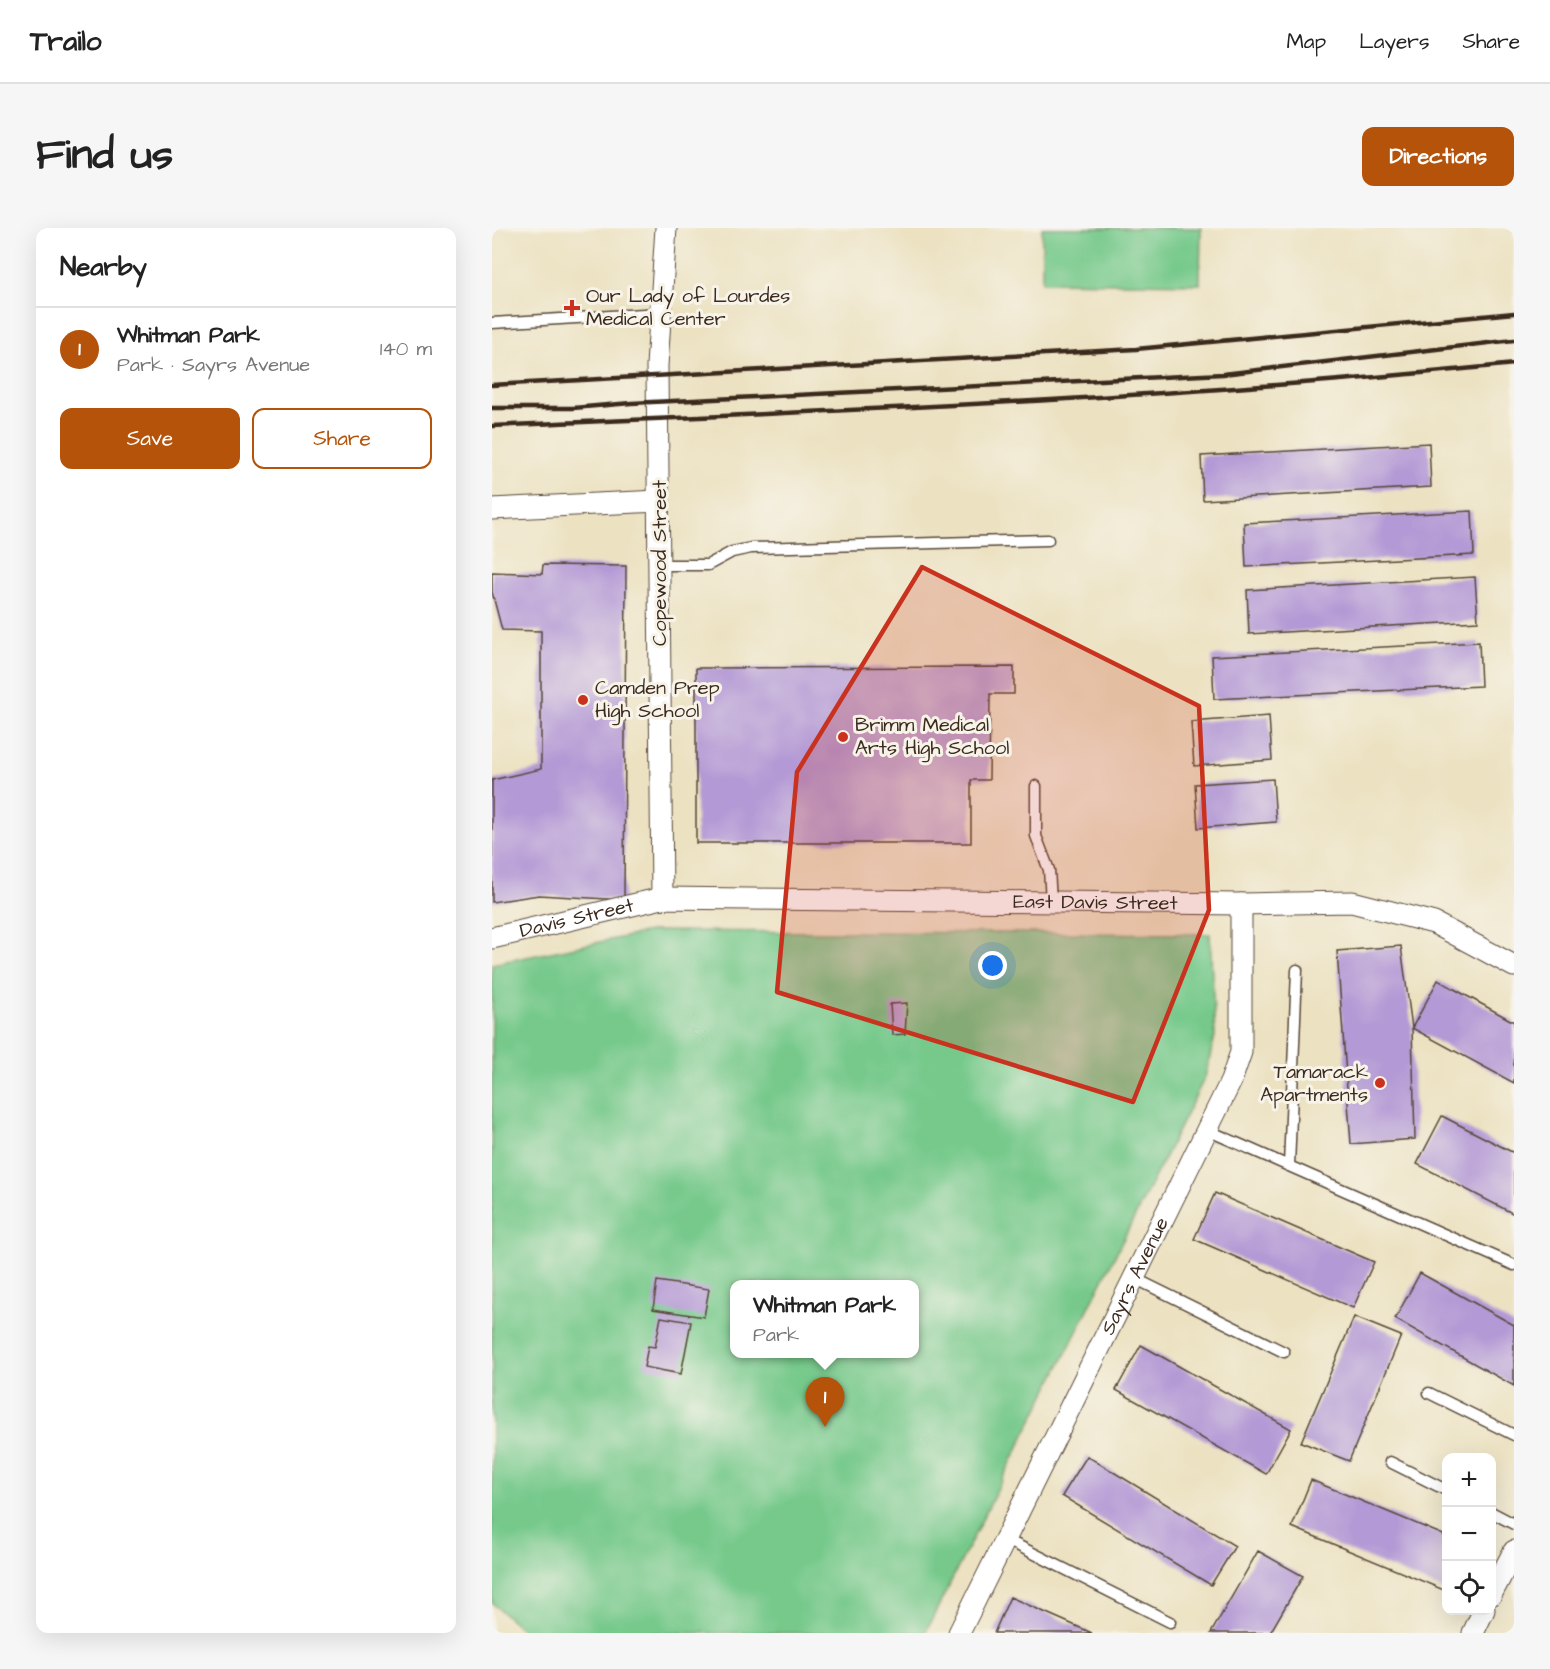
<!DOCTYPE html>
<html lang="en">
<head>
<meta charset="utf-8">
<style>
  body { margin:0; font-family:"Architects Daughter",sans-serif; background:#f6f6f6; color:#222 }
  .controls { position:absolute; right:18px; bottom:18px; display:grid; overflow:hidden; border-radius:12px; box-shadow:0 6px 24px #0002 }
  .controls button { width:54px; height:54px; display:grid; place-items:center; padding:0; border:0; border-bottom:2px solid #e0e0e0; background:#fff; color:#222; font:30px sans-serif }
  .you { position:absolute; left:501px; top:738px; width:21px; height:21px; margin:-15px; border:4px solid #fff; border-radius:50%; background:#1a73e8; box-shadow:0 0 0 9px #1a73e833 }
  .badge { display:grid; place-items:center; width:39px; height:39px; border-radius:50%; background:#b45309; color:#fff; font-size:20px; font-weight:700 }
  .pin { position:absolute; translate:-50% -50px; filter:drop-shadow(0 2px 3px #0008) }
  .pin::after { content:''; position:absolute; top:32px; width:21px; height:18px; background:inherit; clip-path:polygon(0 0,100% 0,50% 100%) }
  .popup { position:absolute; left:238px; top:1052px; width:189px; height:78px; box-sizing:border-box; display:grid; place-content:center; border-radius:12px; background:#fff; filter:drop-shadow(0 2px 4px #0005); font-size:20px; white-space:nowrap; color:#767676 }
  .popup b { font-size:22px; color:#222 }
  .popup::after { content:''; position:absolute; left:50%; top:100%; margin-left:-12px; border:12px solid transparent; border-top-color:#fff }
  .list { margin:0; padding:0; list-style:none }
  h2 { display:flex; justify-content:space-between; align-items:center; height:78px; margin:0; padding:0 24px; font-size:26px }
  h2 small { font-size:20px; font-weight:400; color:#767676 }
  .list li { display:grid; grid-template-columns:39px 1fr auto; gap:18px; align-items:center; box-sizing:border-box; height:84px; padding:0 24px; border-top:2px solid #e0e0e0 }
  .list b { display:block; font-size:22px; white-space:nowrap }
  .list p { margin:0; font-size:20px; white-space:nowrap; color:#767676 }
  .list em { font-size:20px; font-style:normal; color:#767676 }
  .actions { display:flex; gap:12px; padding:18px 24px }
  .actions a { flex:1; padding:14px 0; border:2px solid #b45309; border-radius:12px; text-align:center; font-size:21px; color:#b45309 }
  .actions .main { background:#b45309; color:#fff }
  .icon { flex:none; width:33px; height:33px; fill:none; stroke:currentColor; stroke-width:2; stroke-linecap:round; stroke-linejoin:round }
  .map { position:relative; flex:none; width:1022px; height:1405px; overflow:hidden; border-radius:12px }
  header { display:flex; align-items:center; gap:36px; box-sizing:border-box; height:84px; padding:0 30px; background:#fff; border-bottom:2px solid #e0e0e0 }
  header strong { font-size:28px }
  nav { display:flex; gap:33px; margin-inline-start:auto; font-size:21px }
  .intro { display:flex; align-items:center; justify-content:space-between; box-sizing:border-box; height:144px; padding:0 36px }
  h1 { margin:0; font-size:42px }
  .button { padding:15px 27px; border-radius:12px; background:#b45309; color:#fff; font-size:21px; font-weight:700 }
  main { display:flex; gap:36px; padding:0 36px }
  aside { flex:1; background:#fff; border-radius:12px; box-shadow:0 6px 24px #0002 }
  .map>svg:first-child { display:block }
  .green { fill:#76c98b; stroke:#587a54; stroke-width:1.5; fill-rule:evenodd }
  .building { fill:#b399d5 }
  .lines { fill:none; stroke-linecap:round; stroke-linejoin:round }
  .service-casing { stroke:#564637; stroke-width:13 }
  .minor-casing { stroke:#564637; stroke-width:23 }
  .service { stroke:#fff; stroke-width:10 }
  .minor { stroke:#fff; stroke-width:21 }
  .rail { stroke:#3b2a1e; stroke-width:4.5 }
  .marked { fill:#c8321e; fill-opacity:0.2; stroke:#c8321e; stroke-width:4.5; stroke-linejoin:round }
  .poi-dot { fill:#c8321e; stroke:#f7f3e8; stroke-width:2 }
  .labels { text-anchor:middle; dominant-baseline:central; stroke-width:6; stroke-linejoin:round; paint-order:stroke }
  .poi-label { font-size:20px; fill:#3b2a1e; stroke:#f7f3e8; text-anchor:start }
  .street-label { font-size:20px; fill:#3b2a1e; stroke:#f7f3e8 }
</style>
</head>
<body>
<header>
<strong>Trailo</strong>
<nav><a>Map</a><a>Layers</a><a>Share</a></nav>
</header>
<div class="intro"><h1>Find us</h1><a class="button">Directions</a></div>
<main>
<aside>
<h2>Nearby<small></small></h2>
<ul class="list">
<li><span class="badge">1</span><div><b>Whitman Park</b><p>Park · Sayrs Avenue</p></div><em>140 m</em></li>
</ul>
<div class="actions"><a class="main">Save</a><a>Share</a></div>
</aside>
<div class="map">
<svg width="1022" height="1405" viewBox="0 0 1022 1405">
  <rect width="100%" height="100%" fill="#f7f3e8"/>
  <filter id="ink" filterUnits="userSpaceOnUse"><feTurbulence type="fractalNoise" baseFrequency=".0167" numOctaves="2"/><feDisplacementMap in="SourceGraphic" scale="12" xChannelSelector="R" yChannelSelector="G"/><feConvolveMatrix kernelMatrix="1 2 1 2 8 2 1 2 1" color-interpolation-filters="sRGB"/></filter>
  <filter id="wash" filterUnits="userSpaceOnUse"><feTurbulence type="fractalNoise" baseFrequency=".008" numOctaves="4" result="noise"/><feDisplacementMap in="SourceGraphic" scale="24" xChannelSelector="R" yChannelSelector="G"/><feGaussianBlur stdDeviation="1.35" result="paint"/><feColorMatrix in="noise" values="0 0 0 0 0 0 0 0 0 0 0 0 0 0 0 0 0 1.4 0 .05"/><feComposite in="paint" operator="in"/></filter>
  <g filter="url(#wash)">
    <rect width="100%" height="100%" fill="#ece2c2"/>
    <path class="green" d="M 550,0 L 709,0 L 708,56 L 550,54 Z
      M 162,703 L 718,706 L 723,808 L 713,849 L 433,1405 L 34,1405 L 0,1375 L 0,736 ZM 243,1056 L 423,1056 L 423,1126 L 243,1126 Z"/>
    <g id="blocks">
      <path class="building" d="M 937,215 L 939,259 L 711,272 L 709,228 Z
        M 980,283 L 982,327 L 754,339 L 752,295 Z
        M 51,337 L 134,338 L 132,672 L 47,667 L 0,674 L 0,552 L 49,541 L 49,403 L 10,402 L 0,364 L 0,344 L 50,346 Z
        M 983,349 L 986,393 L 757,406 L 755,362 Z
        M 987,414 L 989,458 L 722,471 L 720,428 Z
        M 522,439 L 522,466 L 498,466 L 497,552 L 479,552 L 479,615 L 204,615 L 204,440 Z
        M 777,488 L 780,532 L 702,538 L 699,494 Z
        M 781,551 L 784,594 L 706,600 L 703,556 Z
        M 909,718 L 920,800 L 923,911 L 859,916 L 845,723 Z
        M 946,752 L 1022,794 L 1022,855 L 920,800 Z
        M 415,775 L 413,806 L 400,807 L 398,776 Z
        M 950,888 L 1022,925 L 1022,986 L 925,936 Z
        M 723,965 L 882,1034 L 861,1080 L 702,1011 Z
        M 928,1045 L 1022,1097 L 1022,1158 L 903,1091 Z
        M 165,1053 L 217,1061 L 212,1089 L 161,1081 Z
        M 169,1089 L 199,1094 L 189,1146 L 152,1139 L 156,1118 L 163,1119 Z
        M 862,1089 L 909,1108 L 857,1233 L 809,1214 Z
        M 649,1117 L 799,1201 L 774,1246 L 624,1162 Z
        M 595,1228 L 743,1318 L 719,1357 L 570,1268 Z
        M 819,1252 L 954,1308 L 954,1363 L 800,1299 Z
        M 766,1323 L 811,1348 L 778,1405 L 719,1405 Z
        M 518,1369 L 600,1405 L 502,1405 Z"/>
    </g>
  </g>
  <g filter="url(#ink)">
    <use href="#blocks" fill-opacity="0" stroke="#564637" stroke-width="1.5"/>
    <g class="lines">
      <defs>
        <path id="service" d="M 0,95 L 169,85
          M 167,337 L 216,337 L 240,324 L 259,320 L 556,312
          M 544,558 L 544,608 L 557,642 L 559,672
          M 715,902 L 1022,1037
          M 797,938 L 805,742
          M 642,1050 L 792,1124
          M 937,1165 L 1022,1207
          M 898,1234 L 954,1262
          M 999,1284 L 1022,1296
          M 513,1311 L 678,1394"/>
        <g id="minor">
          <path d="M 0,281 L 167,273"/>
          <path d="M 170,670 L 165,138 L 174,0"/>
          <path id="s1" d="M 0,710 L 170,670 L 749,676 L 860,674 L 942,695 L 1022,738"/>
          <path d="M 999,1367 L 1022,1323"/>
          <path id="s2" d="M 467,1405 L 739,853 L 749,824 L 749,676"/>
          <path d="M 981,1405 L 992,1382"/>
        </g>
      </defs>
      <use href="#service" class="service-casing"/>
      <use href="#minor" class="minor-casing"/>
      <use href="#service" class="service"/>
      <use href="#minor" class="minor"/>
      <path class="rail" d="M 0,157 L 644,121 L 1022,85
        M 0,180 L 81,180 L 139,175 L 731,146 L 1022,112
        M 0,198 C 341,183 683,171 1022,136"/>
    </g>
  </g>
  <path class="marked" d="M 430,339 L 707,478 L 717,682 L 641,874 L 285,764 L 305,544 Z"/>
  <g class="poi-dot">
    <path d="M77 71h6v6h6v6h-6v6h-6v-6h-6v-6h6z"/>
    <circle cx="91" cy="472" r="6"/>
    <circle cx="351" cy="509" r="6"/>
    <circle cx="888" cy="855" r="6"/>
  </g>
  <g class="labels">
    <g class="poi-label">
      <text x="94" y="68">Our Lady of Lourdes<tspan x="94" dy="23">Medical Center</tspan></text>
      <text x="103" y="460">Camden Prep<tspan x="103" dy="23">High School</tspan></text>
      <text x="363" y="497">Brimm Medical<tspan x="363" dy="23">Arts High School</tspan></text>
      <text x="876" y="844" text-anchor="end">Tamarack<tspan x="876" dy="23">Apartments</tspan></text>
    </g>
    <g class="street-label">
      <text transform="translate(168 335) rotate(-90)">Copewood Street</text>
      <text stroke="none"><textPath href="#s1" startOffset="608">East Davis Street</textPath></text>
      <text stroke="none"><textPath href="#s1" startOffset="87">Davis Street</textPath></text>
      <text stroke="none"><textPath href="#s2" startOffset="398">Sayrs Avenue</textPath></text>
    </g>
  </g>
</svg>
<div class="controls">
<button>+</button>
<button>−</button>
<button><svg class="icon" aria-label="locate" viewBox="0 0 24 24"><circle cx="12" cy="12" r="6"/><path d="M12 2v4M12 18v4M2 12h4M18 12h4"/></svg></button>
</div>
<div class="you"></div>
<div class="pin badge" style="left:333px;top:1199px">1</div>
<div class="popup"><b>Whitman Park</b>Park</div>
</div>
</main>
</body>
</html>
